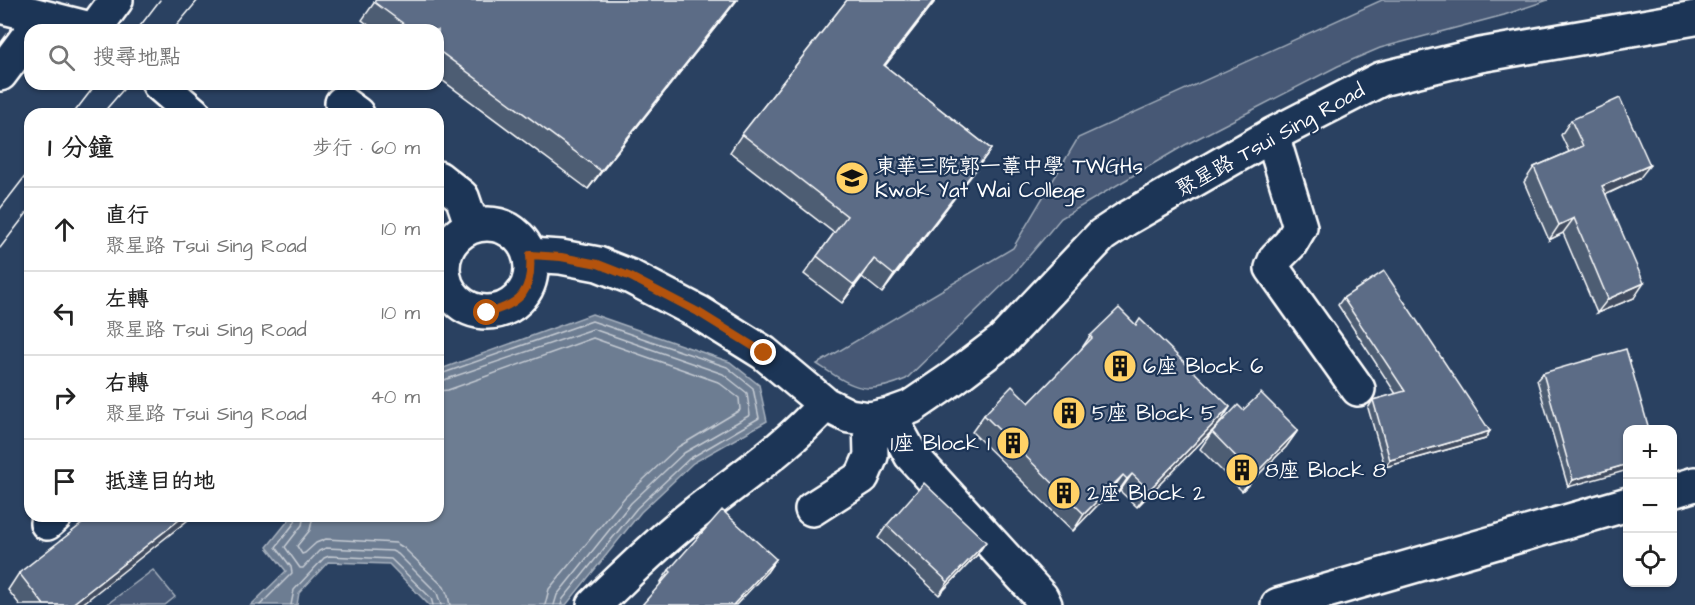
<!DOCTYPE html>
<html lang="zh-TW">
<head>
<meta charset="utf-8">
<style>
  body { margin:0; font-family:"Architects Daughter","LXGW WenKai TC",sans-serif; background:#f6f6f6; color:#222 }
  .controls { position:absolute; right:18px; bottom:18px; display:grid; overflow:hidden; border-radius:12px; box-shadow:0 2px 4px #0004 }
  .controls button { width:54px; height:54px; display:grid; place-items:center; padding:0; border:0; border-bottom:2px solid #e0e0e0; background:#fff; color:#222; font:30px sans-serif }
  .stop { position:absolute; width:18px; height:18px; margin:-14px; border:4px solid #b45309; border-radius:50%; background:#fff }
  .stop.end { background:#b45309; border-color:#fff; box-shadow:0 2px 6px #0008 }
  .list { margin:0; padding:0; list-style:none }
  h2 { display:flex; justify-content:space-between; align-items:center; height:78px; margin:0; padding:0 24px; font-size:26px }
  h2 small { font-size:20px; font-weight:400; color:#767676 }
  .list li { display:grid; grid-template-columns:39px 1fr auto; gap:18px; align-items:center; box-sizing:border-box; height:84px; padding:0 24px; border-top:2px solid #e0e0e0 }
  .list b { display:block; font-size:22px; white-space:nowrap }
  .list p { margin:0; font-size:20px; white-space:nowrap; color:#767676 }
  .list em { font-size:20px; font-style:normal; color:#767676 }
  .icon { flex:none; width:33px; height:33px; fill:none; stroke:currentColor; stroke-width:2; stroke-linecap:round; stroke-linejoin:round }
  .map { position:relative; flex:none; width:1695px; height:605px; overflow:hidden }
  .search { position:absolute; background:#fff; box-shadow:0 2px 4px #0004; left:24px; top:24px; width:420px; height:66px; display:flex; align-items:center; gap:15px; box-sizing:border-box; padding:0 21px; border-radius:18px; color:#767676; font-size:22px }
  .panel { position:absolute; background:#fff; box-shadow:0 2px 4px #0004; left:24px; top:108px; width:420px; height:414px; border-radius:18px }
  .map>svg:first-child { display:block }
  .green { fill:#465975; stroke:#a2acba; stroke-width:1.5 }
  .water { fill:#6d7d92; stroke:#a7b1be; stroke-width:1.5 }
  .lines { fill:none; stroke-linecap:round; stroke-linejoin:round }
  .shore { stroke:#c5cbd3; stroke-width:1.5 }
  .minor-casing { stroke:#fff; stroke-width:38 }
  .minor { stroke:#1d3557; stroke-width:33 }
  .tram { stroke:#fff; stroke-width:1.5 }
  .wall { fill:#4e5d73; stroke:#fff; stroke-width:1.5 }
  .shaded-wall { fill:#404c5e; stroke:#fff; stroke-width:1.5 }
  .building { fill:#5b6c86; stroke:#fff; stroke-width:1.5 }
  .route { stroke:#b45309; stroke-width:8 }
  .labels { text-anchor:middle; dominant-baseline:central; stroke-width:4.5; stroke-linejoin:round; paint-order:stroke }
  .street-label { font-size:21px; fill:#fff; stroke:#1d3557 }
  .poi-label { font-size:21px; fill:#fff; stroke:#1d3557; text-anchor:start }
</style>
</head>
<body>
<div class="map">
<svg width="1695" height="605" viewBox="0 0 1695 605">
  <rect width="100%" height="100%" fill="#2a4161"/>
  <filter id="ink" filterUnits="userSpaceOnUse"><feTurbulence type="fractalNoise" baseFrequency=".0167" numOctaves="2"/><feDisplacementMap in="SourceGraphic" scale="12" xChannelSelector="R" yChannelSelector="G"/><feConvolveMatrix kernelMatrix="1 2 1 2 8 2 1 2 1" color-interpolation-filters="sRGB"/></filter>
  <g filter="url(#ink)">
    <path class="green" d="M 1382,0 L 1548,0 L 1504,15 L 1380,48 L 1338,66 L 1185,145 L 1061,218 L 1012,276 L 906,379 C 864,397 853,387 817,364 L 1013,248 L 1078,138 Z
      M 153,570 L 175,597 L 165,605 L 106,605 Z"/>
    <path class="water" d="M 592,314 L 730,362 L 759,385 L 767,421 L 693,463 L 641,512 L 566,605 L 429,605 L 389,564 L 328,562 L 299,593 L 297,605 L 251,605 L 286,571 L 267,547 L 292,516 L 438,516 L 438,370 Z"/>
    <g class="lines">
      <path class="shore" d="M 438,375 L 592,321 L 727,367 L 753,388 L 759,418 L 689,459 L 637,508 L 563,599 L 561,605
        M 438,382 L 593,329 L 723,374 L 747,393 L 750,415 L 684,453 L 631,503 L 557,595 L 554,605
        M 438,391 L 448,390 L 593,338 L 718,382 L 739,398 L 740,410 L 678,447 L 625,497 L 549,589 L 545,605
        M 304,516 L 302,525 L 285,547 L 300,568 L 303,568 L 319,551 L 326,548 L 392,551 L 398,554 L 437,593 L 441,605
        M 313,516 L 310,530 L 297,546 L 302,554 L 305,553 L 316,543 L 326,539 L 396,543 L 404,548 L 444,587 L 448,596 L 450,605
        M 260,605 L 292,573 L 291,567 L 276,547 L 295,522 L 296,516
        M 291,605 L 294,590 L 324,558 L 329,556 L 391,559 L 431,598 L 433,605"/>
      <defs>
        <path id="minor" d="M 0,6 L 94,30
          M 94,30 L 116,0
          M 0,74 L 30,34
          M 159,84 L 194,114
          M 342,103 L 357,114
          M 1272,135 L 1300,227 L 1290,244 L 1276,258 L 1272,268 L 1358,389
          M 438,178 L 462,197 L 472,226
          M443 268a44 44 0 1 1 88 0a44 44 0 1 1-88 0Z
          M 530,255 L 561,257 L 598,264 L 631,277 L 698,312 L 764,353 L 825,404 L 849,416 L 870,419 L 889,415 L 911,407 L 952,379 L 1002,341 L 1102,235 L 1126,219 L 1272,135 L 1381,79 L 1480,55 L 1695,18
          M 889,415 L 911,455 L 1041,597 L 1045,605
          M 1672,491 L 1695,484
          M 812,509 L 862,477 L 871,456 L 870,419
          M 47,523 L 55,516
          M 594,605 C 623,578 651,549 682,524 C 730,484 784,451 825,404
          M 1278,605 L 1628,504"/>
      </defs>
      <use href="#minor" class="minor-casing"/>
      <use href="#minor" class="minor"/>
      <path class="tram" d="M 137,30 L 160,0
        M 173,30 L 198,0
        M 73,114 L 96,84
        M 102,114 L 128,84
        M 0,209 L 30,170
        M 0,248 L 30,209"/>
    </g>
    <path class="wall" d="M 376,0 L 737,0 L 588,189 L 438,77 L 438,30 L 375,30 L 362,20 Z
      M 847,0 L 936,0 L 885,66 L 991,149 L 978,167 L 882,293 L 862,277 L 842,303 L 804,274 L 834,233 L 730,152 L 742,134 Z
      M 1571,120 L 1639,179 L 1605,195 L 1634,298 L 1597,313 L 1563,233 L 1549,240 L 1524,182 L 1534,167 L 1569,152 L 1561,135 Z
      M 1343,298 L 1485,439 L 1385,467 L 1368,408 L 1373,400 L 1396,394 L 1338,305 Z
      M 1136,325 L 1230,407 L 1219,424 L 1137,507 L 1120,491 L 1116,495 L 1111,491 L 1073,531 L 972,432 L 984,415 L 1029,403 L 1080,351 L 1090,336 Z
      M 1543,373 L 1649,429 L 1568,487 L 1537,380 Z
      M 1243,410 L 1298,430 L 1286,447 L 1242,491 L 1200,449 L 1212,432 Z
      M 887,525 L 977,555 L 939,595 L 878,538 Z
      M 776,559 L 767,572 L 661,584 L 660,583 L 669,570 Z
      M 19,573 L 81,605 L 20,605 L 8,590 Z"/>
    <path class="shaded-wall" d="M 736,0 L 737,0 L 588,189 L 601,171 Z
      M 934,0 L 936,0 L 871,83 L 884,65 Z
      M 991,149 L 978,167 L 882,293 L 894,275 Z
      M 1650,165 L 1639,179 L 1591,201 L 1602,186 Z
      M 1574,218 L 1563,233 L 1549,240 L 1559,225 Z
      M 874,259 L 862,277 L 842,303 L 854,285 Z
      M 1644,283 L 1634,298 L 1597,313 L 1608,299 Z
      M 1230,407 L 1219,424 L 1137,507 L 1149,490 Z
      M 1298,430 L 1286,447 L 1242,491 L 1254,475 Z
      M 1490,431 L 1485,439 L 1385,467 L 1390,460 Z
      M 1628,464 L 1628,470 L 1568,487 L 1573,480 Z
      M 1132,474 L 1120,491 L 1116,495 L 1127,479 Z
      M 1123,475 L 1111,491 L 1073,531 L 1084,514 Z
      M 184,516 L 193,516 L 81,605 L 71,605 Z
      M 986,542 L 977,555 L 939,595 L 948,582 Z
      M 776,559 L 767,572 L 736,605 L 733,605 Z"/>
    <path class="building" d="M 376,0 L 736,0 L 601,171 L 438,50 L 438,30 L 412,30 L 374,2 Z
      M 847,0 L 934,0 L 884,65 L 991,149 L 894,275 L 874,259 L 854,285 L 817,256 L 847,216 L 742,134 Z
      M 1620,98 L 1650,165 L 1602,186 L 1644,283 L 1608,299 L 1574,218 L 1559,225 L 1534,167 L 1583,146 L 1571,120 Z
      M 1384,271 L 1490,431 L 1390,460 L 1373,400 L 1405,391 L 1343,298 Z
      M 1119,308 L 1136,325 L 1140,319 L 1230,407 L 1149,490 L 1132,474 L 1127,479 L 1123,475 L 1084,514 L 984,415 L 1012,386 L 1029,403 L 1092,338 L 1090,336 Z
      M 1626,349 L 1649,429 L 1628,429 L 1628,464 L 1573,480 L 1543,373 Z
      M 1261,393 L 1298,430 L 1254,475 L 1212,432 L 1238,405 L 1243,410 Z
      M 924,483 L 986,542 L 948,582 L 887,525 Z
      M 722,510 L 776,559 L 733,605 L 642,605 L 671,572 L 669,570 Z
      M 92,516 L 184,516 L 71,605 L 44,605 L 19,573 Z"/>
  </g>
  <g class="lines" filter="url(#ink)">
    <path class="route" d="M 487,313 C 521,304 533,291 530,255 L 561,257 L 598,264 L 631,277 L 698,312 L 764,353"/>
  </g>
  <defs>
    <symbol id="school-disc" viewBox="-11 -11 22 22"><circle r="9.5" fill="#ffd166" stroke="#1d3557"/><path d="M0-5L7-2L0 1L-7-2ZM-4 1L0 2.5L4 1V4Q0 6-4 4Z" fill="#111"/></symbol>
    <symbol id="building-disc" viewBox="-11 -11 22 22"><circle r="9.5" fill="#ffd166" stroke="#1d3557"/><path d="M-4-6H4V6H1V3H-1V6H-4ZM-2.5-4.3h1.7v1.8h-1.7ZM.8-4.3h1.7v1.8H.8ZM-2.5-1h1.7V.8h-1.7ZM.8-1h1.7V.8H.8Z" fill="#111"/></symbol>
  </defs>
  <g fill-rule="evenodd">
    <use href="#school-disc" x="833" y="159" width="38" height="38"/>
    <use href="#building-disc" x="1101" y="347" width="38" height="38"/>
    <use href="#building-disc" x="1050" y="394" width="38" height="38"/>
    <use href="#building-disc" x="994" y="424" width="38" height="38"/>
    <use href="#building-disc" x="1223" y="451" width="38" height="38"/>
    <use href="#building-disc" x="1045" y="474" width="38" height="38"/>
  </g>
  <g class="labels">
    <g class="street-label">
      <text transform="translate(1270 140) rotate(-29)">聚星路 Tsui Sing Road</text>
    </g>
    <g class="poi-label">
      <text x="875" y="166">東華三院郭一葦中學 TWGHs<tspan x="875" dy="24">Kwok Yat Wai College</tspan></text>
      <text x="1143" y="366">6座 Block 6</text>
      <text x="1092" y="413">5座 Block 5</text>
      <text x="990" y="443" text-anchor="end">1座 Block 1</text>
      <text x="1265" y="470">8座 Block 8</text>
      <text x="1087" y="493">2座 Block 2</text>
    </g>
  </g>
</svg>
<div class="controls">
<button>+</button>
<button>−</button>
<button><svg class="icon" aria-label="locate" viewBox="0 0 24 24"><circle cx="12" cy="12" r="6"/><path d="M12 2v4M12 18v4M2 12h4M18 12h4"/></svg></button>
</div>
<div class="stop" style="left:487px;top:313px"></div>
<div class="stop end" style="left:764px;top:353px"></div>
<div class="search"><svg class="icon" aria-label="search" viewBox="0 0 24 24"><circle cx="10" cy="10" r="6"/><path d="M15 15l6 6"/></svg>搜尋地點</div>
<section class="panel">
<h2>1 分鐘<small>步行 · 60 m</small></h2>
<ul class="list">
<li><svg class="icon" aria-label="ahead" viewBox="0 0 24 24"><path d="M12 20V5M6 11l6-6 6 6"/></svg><div><b>直行</b><p>聚星路 Tsui Sing Road</p></div><em>10 m</em></li>
<li><svg class="icon" aria-label="left" viewBox="0 0 24 24"><path d="M17 20v-9H6M10 6l-5 5 5 5"/></svg><div><b>左轉</b><p>聚星路 Tsui Sing Road</p></div><em>10 m</em></li>
<li><svg class="icon" aria-label="right" viewBox="0 0 24 24"><path d="M7 20v-9h11M14 6l5 5-5 5"/></svg><div><b>右轉</b><p>聚星路 Tsui Sing Road</p></div><em>40 m</em></li>
<li><svg class="icon" aria-label="arrive" viewBox="0 0 24 24"><path d="M6 21V4h12l-3 4 3 4H6"/></svg><div><b>抵達目的地</b></div></li>
</ul>
</section>
</div>
</body>
</html>
